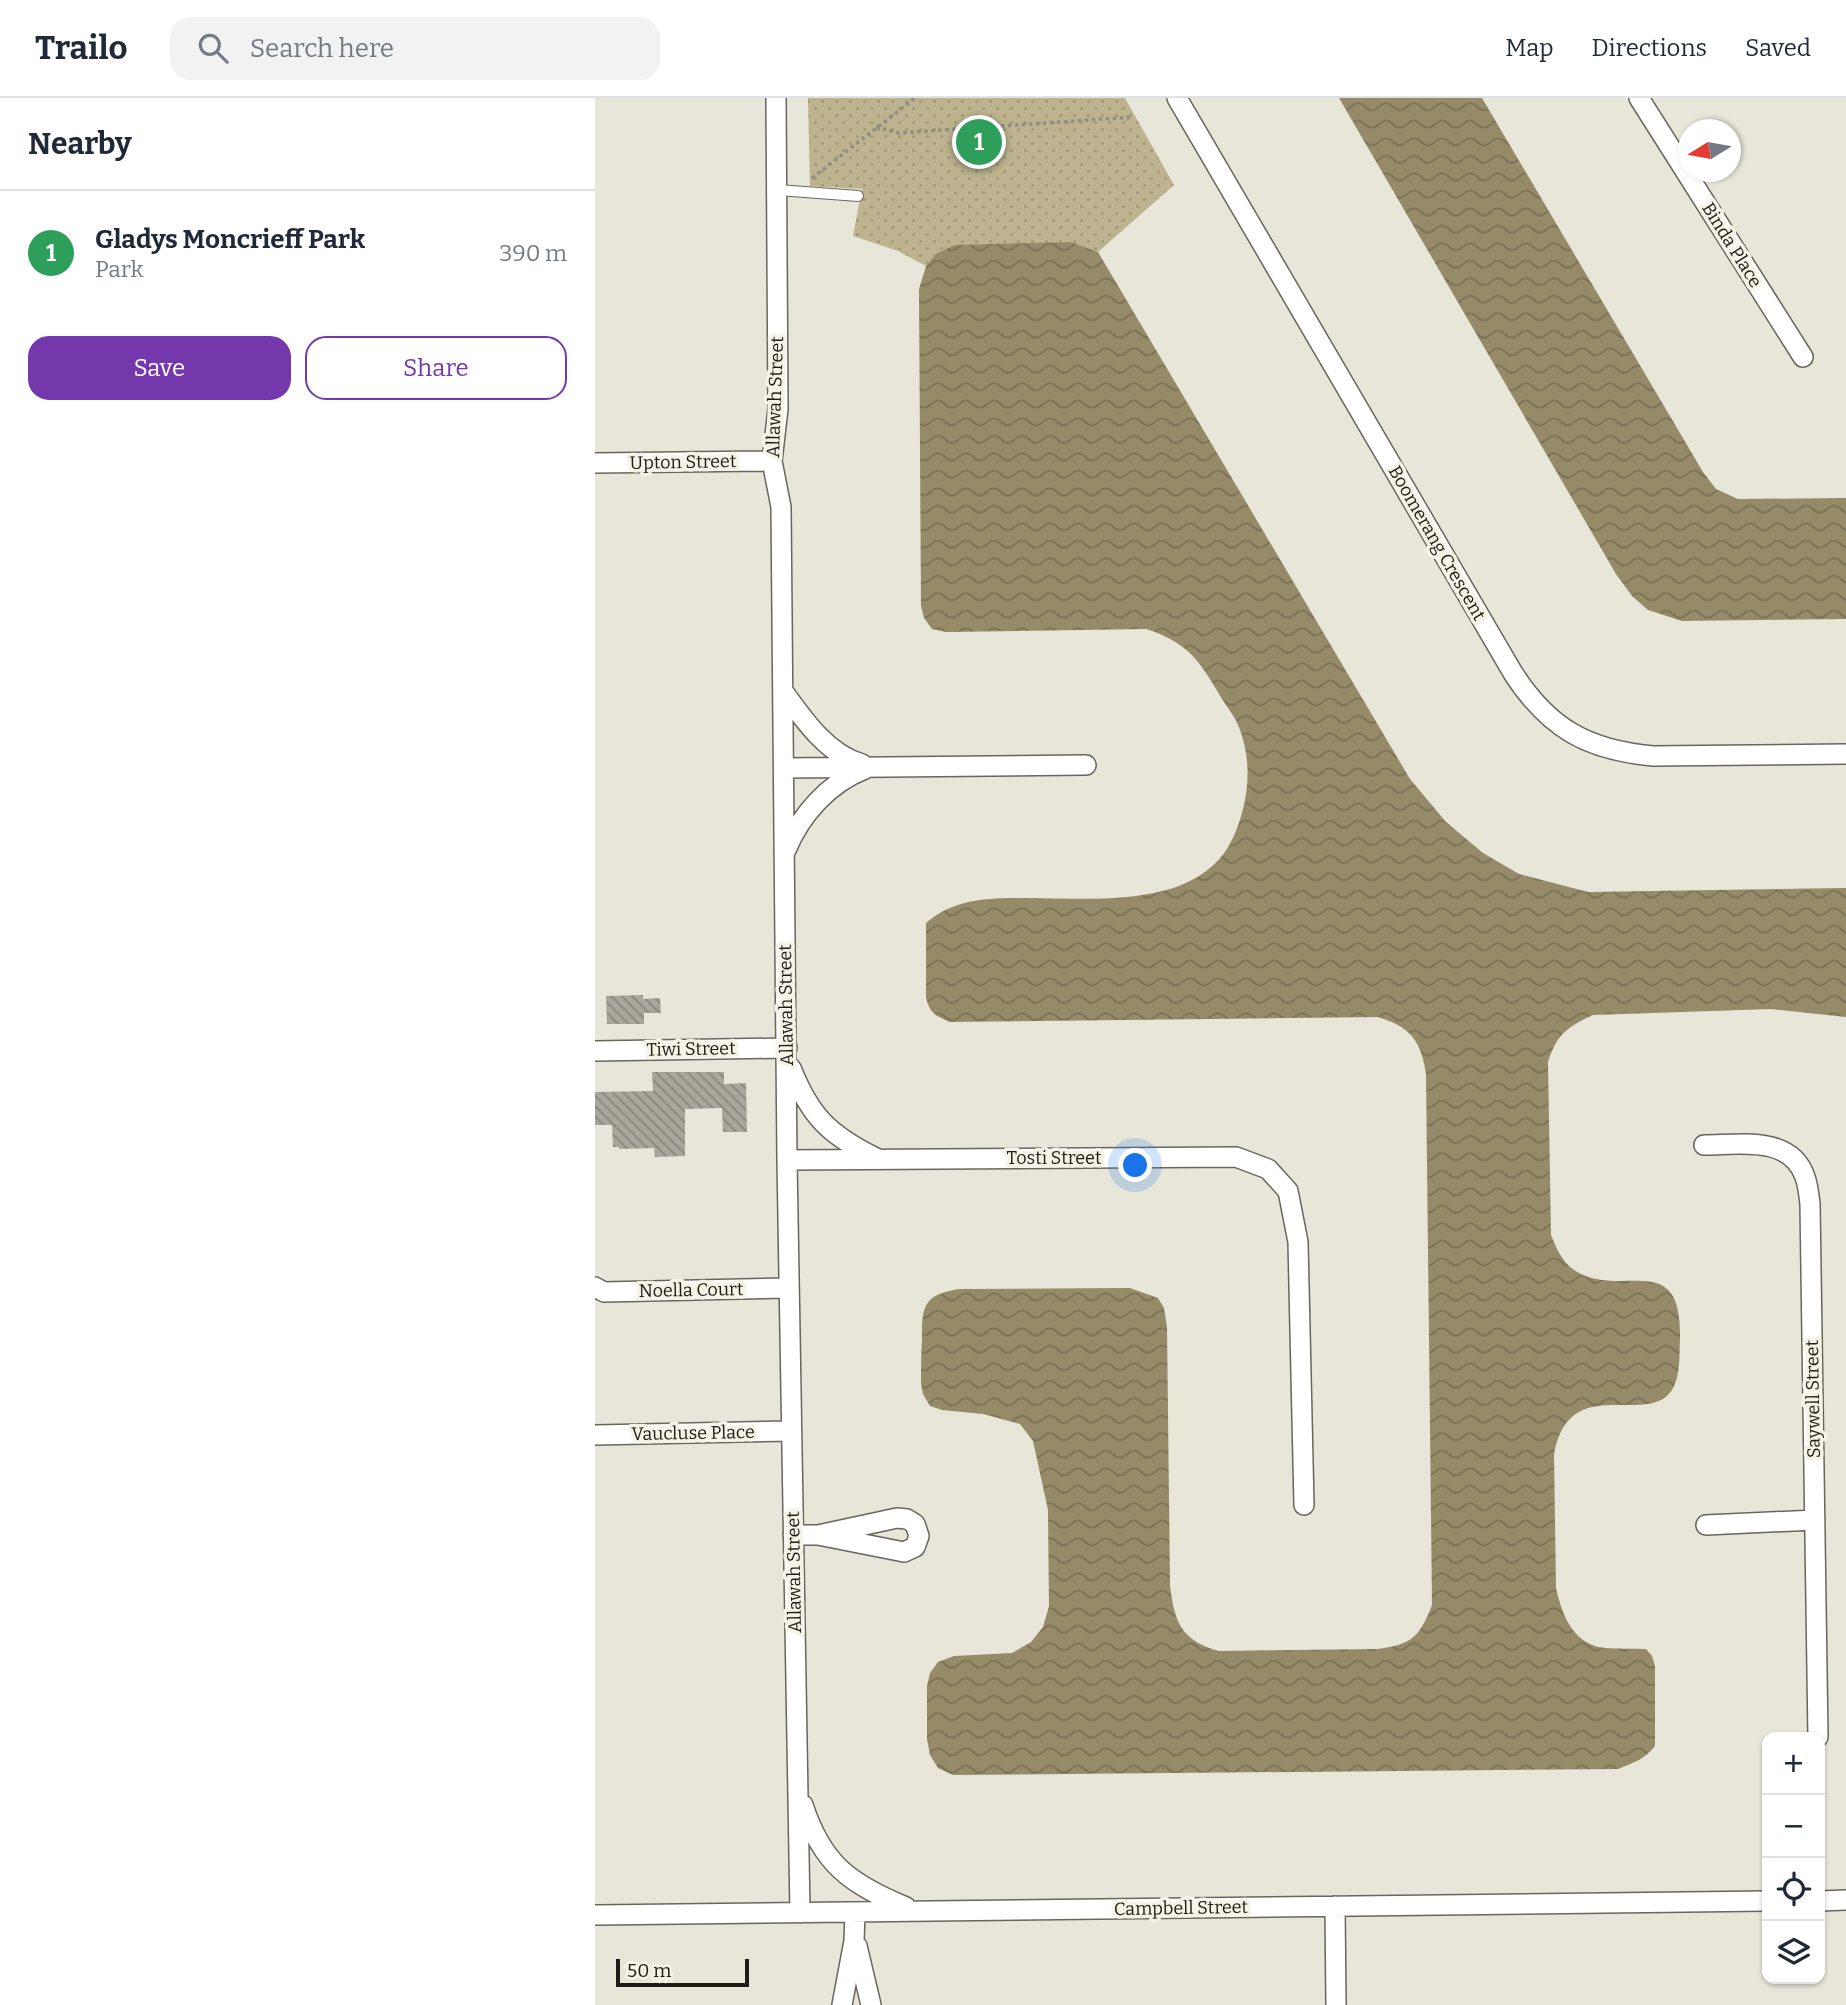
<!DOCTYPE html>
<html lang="en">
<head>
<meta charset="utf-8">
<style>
  body { margin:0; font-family:Bitter,serif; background:#f2f2f3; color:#1f2937 }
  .controls { position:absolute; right:21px; bottom:21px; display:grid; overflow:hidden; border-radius:14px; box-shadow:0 2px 5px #0004 }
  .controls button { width:63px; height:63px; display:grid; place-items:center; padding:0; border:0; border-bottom:2px solid #e0e1e3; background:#fff; color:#1f2937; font:35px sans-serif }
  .compass { position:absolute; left:1083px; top:21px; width:63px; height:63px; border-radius:50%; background:#fff; box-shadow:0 2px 5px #0004; rotate:259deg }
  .scale { position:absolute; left:21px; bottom:18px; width:133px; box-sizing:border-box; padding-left:7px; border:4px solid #1d1c17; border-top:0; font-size:19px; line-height:24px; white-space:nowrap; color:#1d1c17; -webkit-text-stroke:5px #f5f2e6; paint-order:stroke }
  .you { position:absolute; left:541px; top:1068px; width:24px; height:24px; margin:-18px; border:5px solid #fff; border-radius:50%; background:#1a73e8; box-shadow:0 0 0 10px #1a73e833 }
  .badge { display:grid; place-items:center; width:46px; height:46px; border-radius:50%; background:#7537ac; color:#fff; font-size:23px; font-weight:700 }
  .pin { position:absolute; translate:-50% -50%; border:4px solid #fff; box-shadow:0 2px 7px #0006 }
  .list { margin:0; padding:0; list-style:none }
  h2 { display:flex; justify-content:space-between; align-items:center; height:91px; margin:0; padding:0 28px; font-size:30px }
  h2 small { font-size:23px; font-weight:400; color:#747a83 }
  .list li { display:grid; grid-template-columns:46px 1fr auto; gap:21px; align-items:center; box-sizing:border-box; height:126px; padding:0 28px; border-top:2px solid #e0e1e3 }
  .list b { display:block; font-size:26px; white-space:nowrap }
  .list p { margin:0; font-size:23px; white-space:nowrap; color:#747a83 }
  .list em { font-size:23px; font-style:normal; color:#747a83 }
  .actions { display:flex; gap:14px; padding:21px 28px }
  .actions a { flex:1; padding:16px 0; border:2px solid #7537ac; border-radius:21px; text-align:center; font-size:24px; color:#7537ac }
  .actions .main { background:#7537ac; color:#fff }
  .icon { flex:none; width:38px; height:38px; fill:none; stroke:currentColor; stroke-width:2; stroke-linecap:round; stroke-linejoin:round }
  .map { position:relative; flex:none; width:1251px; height:1907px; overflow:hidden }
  header { display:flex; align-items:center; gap:42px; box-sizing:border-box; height:98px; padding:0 35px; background:#fff; border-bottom:2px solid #e0e1e3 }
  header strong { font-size:33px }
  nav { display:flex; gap:38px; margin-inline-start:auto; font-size:24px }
  .search { width:490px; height:63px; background:#f2f2f3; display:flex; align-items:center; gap:18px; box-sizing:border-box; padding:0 24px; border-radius:21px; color:#747a83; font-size:26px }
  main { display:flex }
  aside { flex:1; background:#fff }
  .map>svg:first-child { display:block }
  .park { fill:url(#park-dots) }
  .water { fill:url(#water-waves) }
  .building { fill:url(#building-back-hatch) }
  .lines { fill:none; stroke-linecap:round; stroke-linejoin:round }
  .lane-casing { stroke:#68665b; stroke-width:12 }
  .street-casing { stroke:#68665b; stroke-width:22 }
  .path { stroke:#908e85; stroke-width:3.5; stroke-dasharray:3.5 3.5; stroke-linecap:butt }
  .lane { stroke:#fff; stroke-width:10 }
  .street { stroke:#fff; stroke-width:19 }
  .labels { text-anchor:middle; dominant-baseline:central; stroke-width:7; stroke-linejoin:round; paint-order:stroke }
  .street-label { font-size:18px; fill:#1d1c17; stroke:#f5f2e6 }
</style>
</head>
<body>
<header>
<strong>Trailo</strong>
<div class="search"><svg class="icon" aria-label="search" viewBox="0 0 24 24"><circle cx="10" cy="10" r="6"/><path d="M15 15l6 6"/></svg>Search here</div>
<nav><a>Map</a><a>Directions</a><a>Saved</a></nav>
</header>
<main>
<aside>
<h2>Nearby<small></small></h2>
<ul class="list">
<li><span class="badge" style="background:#2e9e5b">1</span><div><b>Gladys Moncrieff Park</b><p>Park</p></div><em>390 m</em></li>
</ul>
<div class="actions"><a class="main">Save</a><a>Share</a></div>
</aside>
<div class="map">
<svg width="1251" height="1907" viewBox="0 0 1251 1907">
  <defs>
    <pattern id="park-dots" width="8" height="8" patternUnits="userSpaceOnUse" patternTransform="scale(1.75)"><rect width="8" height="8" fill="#bdb38f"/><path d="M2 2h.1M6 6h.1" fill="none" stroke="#a2997b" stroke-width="1.8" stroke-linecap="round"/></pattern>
    <pattern id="water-waves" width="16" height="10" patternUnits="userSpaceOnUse" patternTransform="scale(1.75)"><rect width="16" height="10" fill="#958b68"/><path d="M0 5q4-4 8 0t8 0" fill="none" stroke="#797155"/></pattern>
    <pattern id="building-back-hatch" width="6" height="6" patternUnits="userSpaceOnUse" patternTransform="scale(1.75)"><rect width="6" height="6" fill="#a8a59a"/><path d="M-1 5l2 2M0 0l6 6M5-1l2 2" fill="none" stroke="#88867d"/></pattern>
  </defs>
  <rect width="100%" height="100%" fill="#e8e5d9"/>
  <path class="park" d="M 213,0 L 530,0 L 579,87 L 503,154 L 475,144 L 341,156 L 331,168 L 303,153 L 258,138 L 267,91 L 215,88 Z"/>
  <path class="water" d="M 744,0 L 887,0 L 1108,374 L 1121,391 L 1143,401 L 1251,400 L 1251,521 L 1087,523 L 1053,512 L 1037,498 L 1021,476 Z
    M 476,144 L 503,154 L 815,681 L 851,724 L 888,755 L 924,776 L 993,794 L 1251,790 L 1251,919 L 1176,911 L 998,917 C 972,929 962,936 953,964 L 956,1137 C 961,1149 967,1164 979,1172 C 1025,1203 1087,1148 1085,1240 C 1084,1258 1086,1277 1077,1292 C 1052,1330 974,1273 959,1356 L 961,1490 C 966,1512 975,1540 1000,1548 C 1012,1552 1037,1550 1051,1551 L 1057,1558 L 1060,1568 L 1060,1648 C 1050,1661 1038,1665 1023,1671 L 358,1677 L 343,1670 L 335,1657 L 332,1641 L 332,1588 L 335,1575 L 343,1564 L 359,1558 L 417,1555 L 436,1544 L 448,1529 L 454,1508 L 453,1412 L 438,1343 L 425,1326 L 388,1316 L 347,1312 L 335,1308 L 328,1296 L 326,1286 C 326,1271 326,1256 327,1241 C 327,1208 328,1197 364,1191 L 535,1190 L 563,1200 L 569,1210 L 572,1229 L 575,1487 C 579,1523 586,1543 624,1553 L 783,1551 C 817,1546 824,1540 837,1507 L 831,976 C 826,942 815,929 783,919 L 355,924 C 341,918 334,915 331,899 L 331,825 C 360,800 394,800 431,800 C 493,800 589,811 630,754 C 638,742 643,729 647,715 C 655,687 655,655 643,627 C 640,619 634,612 629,604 C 605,565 597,546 551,531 L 351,534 L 337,531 L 329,520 L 326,508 L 324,191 L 331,168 L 341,156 L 360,147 Z"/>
  <path class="building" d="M 48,897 L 48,901 L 65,900 L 66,915 L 49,915 L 49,926 L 12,926 L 11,898 Z
    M 57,974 L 129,974 L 129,986 L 151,985 L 152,1034 L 128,1034 L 127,1010 L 90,1011 L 90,1058 L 60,1059 L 59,1050 L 24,1051 L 24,1049 L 18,1049 L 17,1027 L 0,1027 L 0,994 L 58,993 Z"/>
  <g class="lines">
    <defs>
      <path id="lane" d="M 183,92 L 263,98"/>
      <path id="street" d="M 181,0 L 183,311 L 177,363 L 186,409 L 192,1062 L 205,1815
        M 582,0 L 918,575 C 954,631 993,652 1058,658 L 1251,656
        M 1044,0 L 1208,259
        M 0,365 L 177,363
        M 188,593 C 208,621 232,656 267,666
        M 189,670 L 491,667
        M 191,752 C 206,716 234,685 270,671
        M 0,953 L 192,950
        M 196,970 C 215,1018 234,1037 281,1060
        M 1109,1047 C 1144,1047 1196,1037 1210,1079 C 1213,1087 1214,1097 1215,1106 L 1223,1639
        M 192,1062 L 641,1059 L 673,1071 L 693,1093 L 703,1144 L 709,1407
        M 0,1189 L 9,1194 L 194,1190
        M 0,1337 L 196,1333
        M 1111,1427 L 1220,1422
        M 198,1437 L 223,1437 L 309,1454 L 320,1449 L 324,1438 L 320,1426 L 312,1421 L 302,1420 L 223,1437
        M 208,1707 C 227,1766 255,1786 311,1809
        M 1225,1803 L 1251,1802
        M 740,1808 L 741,1907
        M 0,1817 L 1172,1803
        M 262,1848 L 276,1907
        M 247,1907 L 259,1843 L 260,1814"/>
    </defs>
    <use href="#lane" class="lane-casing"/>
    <use href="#street" class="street-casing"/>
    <path class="path" d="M 281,29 L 304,35 L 538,19
      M 217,80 L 320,0"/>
    <use href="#lane" class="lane"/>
    <use href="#street" class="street"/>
  </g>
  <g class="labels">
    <g class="street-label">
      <text transform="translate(1137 147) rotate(58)">Binda Place</text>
      <text transform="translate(180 299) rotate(-88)">Allawah Street</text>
      <text transform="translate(88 364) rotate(-1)">Upton Street</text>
      <text transform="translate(842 445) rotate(60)">Boomerang Crescent</text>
      <text transform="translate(191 907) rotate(-91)">Allawah Street</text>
      <text transform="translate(96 951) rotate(-1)">Tiwi Street</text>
      <text x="459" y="1060">Tosti Street</text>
      <text transform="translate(96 1192) rotate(-1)">Noella Court</text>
      <text transform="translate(1218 1301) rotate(-91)">Saywell Street</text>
      <text transform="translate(98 1335) rotate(-1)">Vaucluse Place</text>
      <text transform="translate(199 1474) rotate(-91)">Allawah Street</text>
      <text transform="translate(586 1810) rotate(-1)">Campbell Street</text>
    </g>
  </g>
</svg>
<div class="controls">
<button>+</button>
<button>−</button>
<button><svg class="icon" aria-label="locate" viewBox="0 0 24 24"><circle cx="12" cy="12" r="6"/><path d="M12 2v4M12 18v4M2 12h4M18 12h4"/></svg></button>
<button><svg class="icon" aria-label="layers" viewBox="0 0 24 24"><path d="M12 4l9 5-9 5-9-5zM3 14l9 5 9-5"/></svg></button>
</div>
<svg class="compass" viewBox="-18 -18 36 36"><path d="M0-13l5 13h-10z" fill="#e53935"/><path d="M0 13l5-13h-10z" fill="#747a83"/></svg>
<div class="scale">50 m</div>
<div class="you"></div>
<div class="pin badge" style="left:384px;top:44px;background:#2e9e5b">1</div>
</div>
</main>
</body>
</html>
